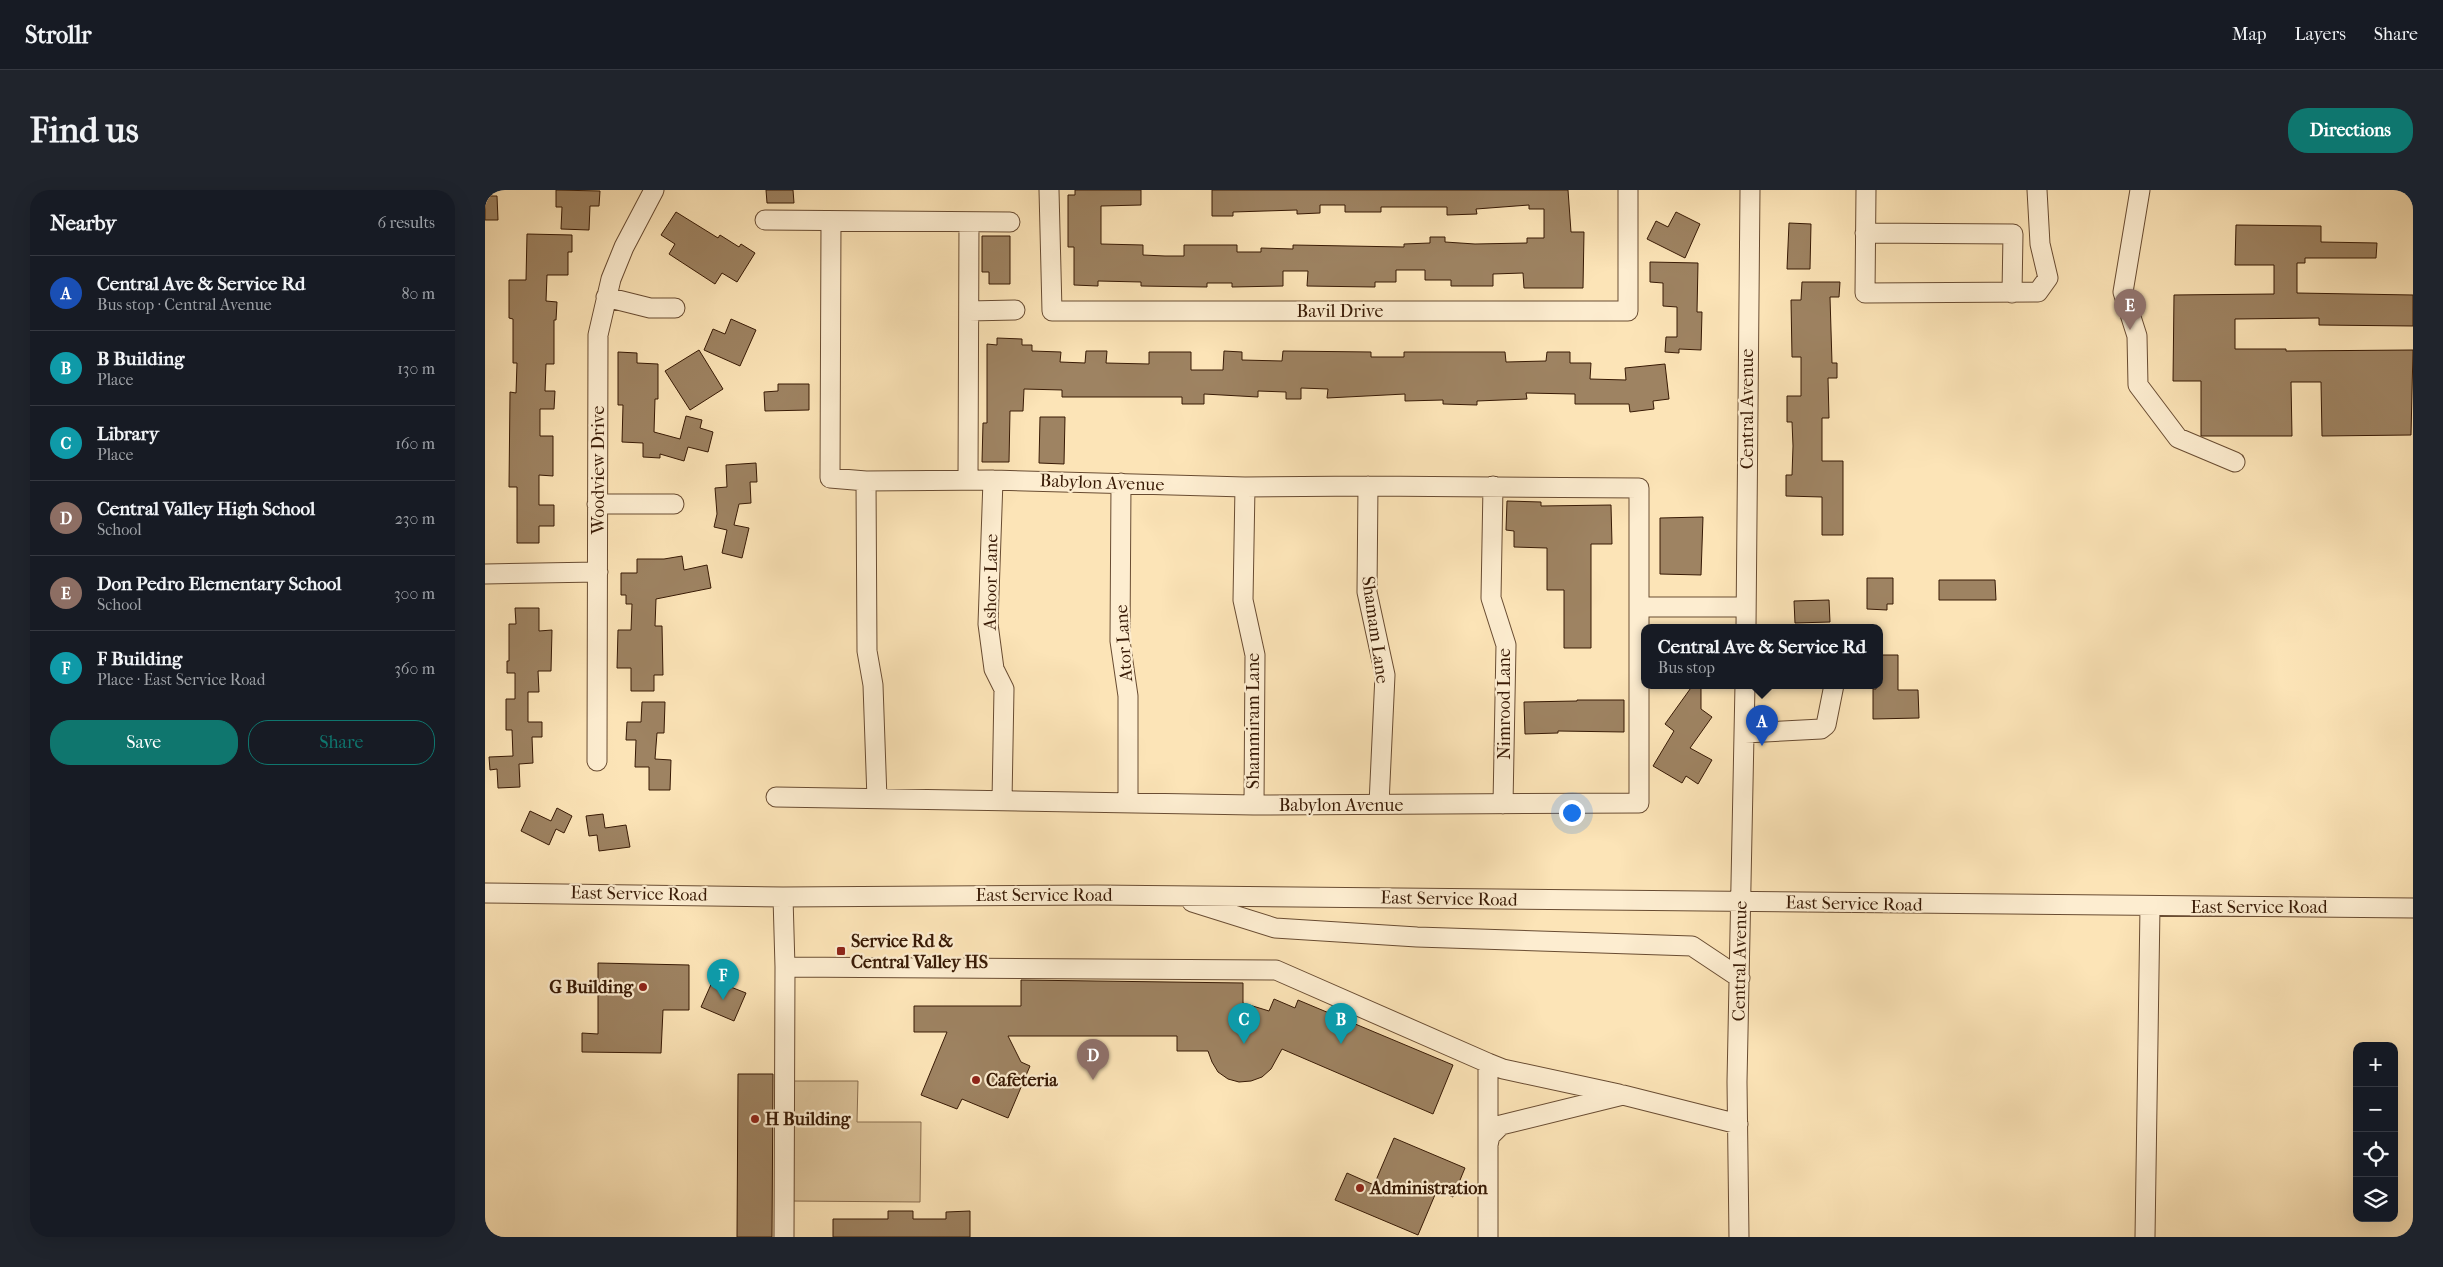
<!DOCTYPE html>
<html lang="en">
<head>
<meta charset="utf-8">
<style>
  body { margin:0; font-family:"IM FELL French Canon",serif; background:#20242c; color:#f1f3f6 }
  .controls { position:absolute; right:15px; bottom:15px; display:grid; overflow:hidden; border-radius:10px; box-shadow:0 5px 20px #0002 }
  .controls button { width:45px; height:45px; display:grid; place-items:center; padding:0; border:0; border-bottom:1px solid #363941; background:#171b24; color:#f1f3f6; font:25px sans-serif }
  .you { position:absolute; left:1086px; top:622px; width:18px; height:18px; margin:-12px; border:4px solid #fff; border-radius:50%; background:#1a73e8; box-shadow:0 0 0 8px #1a73e833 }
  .badge { display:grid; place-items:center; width:32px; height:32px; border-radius:50%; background:#0f766e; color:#fff; font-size:16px; font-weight:700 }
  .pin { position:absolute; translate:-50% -41px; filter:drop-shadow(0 1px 2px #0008) }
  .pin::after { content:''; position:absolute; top:26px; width:18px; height:15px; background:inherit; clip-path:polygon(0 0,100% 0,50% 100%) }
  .popup { position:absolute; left:1156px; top:434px; width:242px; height:65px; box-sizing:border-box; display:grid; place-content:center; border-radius:10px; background:#171b24; filter:drop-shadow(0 1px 4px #0005); font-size:16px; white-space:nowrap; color:#9ea1a6 }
  .popup b { font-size:19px; color:#f1f3f6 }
  .popup::after { content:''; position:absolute; left:50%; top:100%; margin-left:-10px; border:10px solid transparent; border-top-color:#171b24 }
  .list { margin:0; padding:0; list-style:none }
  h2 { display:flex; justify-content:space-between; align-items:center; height:65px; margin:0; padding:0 20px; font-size:21px }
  h2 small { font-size:16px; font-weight:400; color:#9ea1a6 }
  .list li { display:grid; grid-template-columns:32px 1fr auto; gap:15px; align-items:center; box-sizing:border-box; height:75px; padding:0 20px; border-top:1px solid #363941 }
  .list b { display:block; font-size:19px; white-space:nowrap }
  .list p { margin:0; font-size:16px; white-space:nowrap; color:#9ea1a6 }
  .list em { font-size:16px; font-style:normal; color:#9ea1a6 }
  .actions { display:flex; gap:10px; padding:15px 20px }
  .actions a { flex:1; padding:11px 0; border:1px solid #0f766e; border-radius:20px; text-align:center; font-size:18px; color:#0f766e }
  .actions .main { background:#0f766e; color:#fff }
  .icon { flex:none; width:28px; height:28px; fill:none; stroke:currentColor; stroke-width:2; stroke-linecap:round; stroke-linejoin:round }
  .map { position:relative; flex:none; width:1928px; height:1047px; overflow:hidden; border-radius:20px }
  header { display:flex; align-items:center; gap:30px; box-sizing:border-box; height:70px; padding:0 25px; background:#171b24; border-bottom:1px solid #363941 }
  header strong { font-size:24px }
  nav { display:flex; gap:28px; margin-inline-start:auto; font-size:18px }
  .intro { display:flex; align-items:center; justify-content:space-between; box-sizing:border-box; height:120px; padding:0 30px }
  h1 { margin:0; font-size:35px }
  .button { padding:12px 22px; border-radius:20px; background:#0f766e; color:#fff; font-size:18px; font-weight:700 }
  main { display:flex; gap:30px; padding:0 30px }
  aside { flex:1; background:#171b24; border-radius:20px; box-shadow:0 5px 20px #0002 }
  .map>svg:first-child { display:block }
  .green { fill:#dbc299; stroke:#8a6e4f }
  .building { fill:#9e8362; stroke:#381a05 }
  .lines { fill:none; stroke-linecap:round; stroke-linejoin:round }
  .minor-casing { stroke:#694c32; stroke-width:21 }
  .minor { stroke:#fdedd0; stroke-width:19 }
  .poi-dot { fill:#8f2418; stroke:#fdedd0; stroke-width:2 }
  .labels { text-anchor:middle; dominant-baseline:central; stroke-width:4.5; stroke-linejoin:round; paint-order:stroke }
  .street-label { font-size:18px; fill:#381a05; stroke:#fdedd0 }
  .poi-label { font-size:18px; font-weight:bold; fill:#381a05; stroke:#fdedd0; text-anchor:start }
</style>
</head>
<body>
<header>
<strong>Strollr</strong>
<nav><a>Map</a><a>Layers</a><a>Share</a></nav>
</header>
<div class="intro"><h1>Find us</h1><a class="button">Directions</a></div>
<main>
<aside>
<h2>Nearby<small>6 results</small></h2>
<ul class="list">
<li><span class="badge" style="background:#1a4fb4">A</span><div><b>Central Ave &amp; Service Rd</b><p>Bus stop · Central Avenue</p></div><em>80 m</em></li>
<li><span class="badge" style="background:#0f9aa8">B</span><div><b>B Building</b><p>Place</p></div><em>130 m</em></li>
<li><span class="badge" style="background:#0f9aa8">C</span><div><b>Library</b><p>Place</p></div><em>160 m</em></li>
<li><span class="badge" style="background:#8d6e63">D</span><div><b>Central Valley High School</b><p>School</p></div><em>230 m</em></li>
<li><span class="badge" style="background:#8d6e63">E</span><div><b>Don Pedro Elementary School</b><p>School</p></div><em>300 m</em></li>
<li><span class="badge" style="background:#0f9aa8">F</span><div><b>F Building</b><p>Place · East Service Road</p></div><em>360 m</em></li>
</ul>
<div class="actions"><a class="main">Save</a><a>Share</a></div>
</aside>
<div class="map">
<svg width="1928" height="1047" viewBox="0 0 1928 1047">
  <rect width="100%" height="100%" fill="#fce4b7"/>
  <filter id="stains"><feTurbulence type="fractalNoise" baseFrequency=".004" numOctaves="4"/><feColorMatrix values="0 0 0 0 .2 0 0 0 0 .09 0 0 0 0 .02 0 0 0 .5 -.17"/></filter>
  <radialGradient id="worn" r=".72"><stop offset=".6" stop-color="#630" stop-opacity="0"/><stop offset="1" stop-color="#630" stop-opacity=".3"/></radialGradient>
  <path class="green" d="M 304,891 L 373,891 L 372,932 L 436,932 L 435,1012 L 304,1011 Z"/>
  <path class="building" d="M 71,0 L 115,1 L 114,16 L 105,16 L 104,40 L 76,39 L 77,17 L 71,17 Z
    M 281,0 L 308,0 L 309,13 L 282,13 Z
    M 590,0 L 656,0 L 656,15 L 616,16 L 616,54 L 658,55 L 658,65 L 680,66 L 699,66 L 699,55 L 752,55 L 752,62 L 776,62 L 776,58 L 808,59 L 808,55 L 919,57 L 919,54 L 945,53 L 945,47 L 960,47 L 960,52 L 990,54 L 1042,53 L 1042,48 L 1059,48 L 1059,19 L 1044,19 L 1044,15 L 991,19 L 992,24 L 962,25 L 962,17 L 896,17 L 896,22 L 860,22 L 860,15 L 835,15 L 835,23 L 812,24 L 812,20 L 748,22 L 748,26 L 727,26 L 727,0 L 1083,0 L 1086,42 L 1099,42 L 1098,98 L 1039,98 L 1038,83 L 1008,84 L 1008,96 L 966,96 L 966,90 L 940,90 L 940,80 L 911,80 L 911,92 L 890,92 L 890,97 L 822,96 L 823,81 L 798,81 L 798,96 L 747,97 L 747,93 L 722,93 L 722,97 L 656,96 L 656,92 L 613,91 L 613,96 L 589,95 L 589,57 L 583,57 L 583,5 L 590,5 Z
    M 0,6 L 12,6 L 13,30 L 0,30 Z
    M 191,22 L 233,48 L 235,45 L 254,57 L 256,54 L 270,63 L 252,92 L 237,83 L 230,94 L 184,64 L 190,54 L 176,45 Z
    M 1191,22 L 1215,34 L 1200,68 L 1162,49 L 1171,31 L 1183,37 Z
    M 1304,33 L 1326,34 L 1325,79 L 1302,79 Z
    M 1751,35 L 1836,36 L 1836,52 L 1892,53 L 1891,68 L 1820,68 L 1820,73 L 1812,73 L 1812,103 L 1928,105 L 1928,136 L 1834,135 L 1834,128 L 1750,129 L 1750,159 L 1801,159 L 1801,161 L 1928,160 L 1926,245 L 1837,246 L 1836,192 L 1806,192 L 1807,246 L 1716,246 L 1716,191 L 1688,191 L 1689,105 L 1789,104 L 1789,75 L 1750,75 Z
    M 42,44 L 87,45 L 87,62 L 83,62 L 83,85 L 62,85 L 61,111 L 72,112 L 71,130 L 69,130 L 69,174 L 61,174 L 60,201 L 70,201 L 69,219 L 55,219 L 55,246 L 68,246 L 68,286 L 54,285 L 54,315 L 69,315 L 69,336 L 54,336 L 54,353 L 32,353 L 32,297 L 24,297 L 25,202 L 31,203 L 32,173 L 28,173 L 28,129 L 24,128 L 24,90 L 41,90 Z
    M 497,46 L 525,46 L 525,94 L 504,94 L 504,82 L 497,82 Z
    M 1165,72 L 1213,73 L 1212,122 L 1217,122 L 1216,160 L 1194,159 L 1194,163 L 1180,162 L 1181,147 L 1192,147 L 1192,117 L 1178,116 L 1178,93 L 1165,92 Z
    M 1317,92 L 1355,92 L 1354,107 L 1345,107 L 1347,173 L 1352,173 L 1352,188 L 1343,188 L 1344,228 L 1337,228 L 1337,271 L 1358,271 L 1358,345 L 1337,345 L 1337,307 L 1301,306 L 1301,285 L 1307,285 L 1308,256 L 1307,232 L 1302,232 L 1302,206 L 1316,206 L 1316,167 L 1307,167 L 1306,110 L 1316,110 Z
    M 246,129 L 271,140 L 255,176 L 219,160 L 228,139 L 240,144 Z
    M 512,148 L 537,149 L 537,155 L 547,155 L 547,161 L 576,162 L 575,172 L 600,173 L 601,161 L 622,161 L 621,173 L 664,174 L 664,162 L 706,162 L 706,180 L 738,180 L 739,161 L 757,162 L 757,170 L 797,171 L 798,161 L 886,162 L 886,167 L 919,167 L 919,162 L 1020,162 L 1021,172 L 1061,171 L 1062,162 L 1085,162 L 1085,173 L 1106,173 L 1105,189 L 1141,190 L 1140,178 L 1180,174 L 1184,209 L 1168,211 L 1169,219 L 1145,222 L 1144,214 L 1090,214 L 1090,204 L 1041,203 L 1042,209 L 992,211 L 992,215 L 958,214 L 958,210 L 920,211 L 920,204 L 842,208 L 843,199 L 816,198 L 816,209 L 801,209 L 801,202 L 773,201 L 773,207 L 719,204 L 719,214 L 697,214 L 697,207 L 577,207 L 577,200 L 539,199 L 538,221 L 525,221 L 524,272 L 497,272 L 498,233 L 502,233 L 502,154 L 512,155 Z
    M 214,160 L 238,199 L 205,220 L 180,181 Z
    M 133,162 L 152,163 L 152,173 L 173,174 L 173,209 L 170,209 L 169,242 L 195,249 L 201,226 L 217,230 L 215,238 L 228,242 L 223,262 L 203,257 L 199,271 L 175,264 L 175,268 L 158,267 L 158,253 L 137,252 L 138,215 L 133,215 Z
    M 293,194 L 324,194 L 324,220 L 280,221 L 279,202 L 293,201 Z
    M 555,227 L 580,227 L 579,274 L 554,273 Z
    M 271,273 L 272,292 L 265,292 L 266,313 L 254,314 L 249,335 L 264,338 L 257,368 L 237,363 L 242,340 L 229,337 L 232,324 L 230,298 L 242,297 L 241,275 Z
    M 1022,311 L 1056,312 L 1056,316 L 1126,315 L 1127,354 L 1106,354 L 1106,458 L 1079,458 L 1079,400 L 1062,400 L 1062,358 L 1029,357 L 1029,341 L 1021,340 Z
    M 1218,327 L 1216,385 L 1175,384 L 1175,328 Z
    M 197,366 L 199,380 L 222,375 L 226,398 L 171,409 L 170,436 L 177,436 L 178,485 L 169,485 L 169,501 L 146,501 L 146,478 L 132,478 L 133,440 L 146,440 L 147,414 L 141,414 L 141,405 L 136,405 L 136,383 L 152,383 L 152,369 L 179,369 Z
    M 1382,388 L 1408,388 L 1408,414 L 1402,414 L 1402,420 L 1382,419 Z
    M 1454,390 L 1510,390 L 1511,410 L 1454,410 Z
    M 1344,410 L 1345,432 L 1310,433 L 1309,411 Z
    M 30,418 L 54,418 L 54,441 L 67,440 L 66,481 L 53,481 L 54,502 L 43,502 L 43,532 L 57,532 L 57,547 L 47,547 L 48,573 L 34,574 L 35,597 L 13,598 L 12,579 L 5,580 L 4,567 L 28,566 L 27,540 L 21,540 L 21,509 L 30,509 L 30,483 L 22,483 L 22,471 L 24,471 L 24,434 L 31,434 Z
    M 1394,465 L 1413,465 L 1413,500 L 1433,500 L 1434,528 L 1388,529 L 1388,499 L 1391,499 L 1391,495 L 1394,495 Z
    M 1208,495 L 1216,495 L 1216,519 L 1227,527 L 1205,558 L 1227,570 L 1213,594 L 1201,586 L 1197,593 L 1168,576 L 1189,541 L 1180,534 Z
    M 1092,510 L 1139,510 L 1139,542 L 1073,541 L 1073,543 L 1040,544 L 1039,512 L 1092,511 Z
    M 157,512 L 180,512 L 179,543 L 172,543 L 170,569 L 186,570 L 185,600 L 164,600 L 164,577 L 150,577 L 151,550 L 141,550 L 142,532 L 156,532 Z
    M 72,618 L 87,626 L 79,643 L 71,639 L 64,655 L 36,641 L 45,621 L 66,631 Z
    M 118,624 L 120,638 L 141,635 L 145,657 L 114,661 L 112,645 L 104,646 L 101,626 Z
    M 113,773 L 204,775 L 204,820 L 178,820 L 176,863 L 97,862 L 97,843 L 113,844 Z
    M 228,790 L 261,803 L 249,831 L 216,817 Z
    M 536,790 L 758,793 L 758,813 L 784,821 L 789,809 L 810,818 L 813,810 L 968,875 L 948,924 L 797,859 L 786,879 L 777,887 L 766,891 L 754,892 L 743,889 L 733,882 L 727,872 L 723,861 L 692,861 L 692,846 L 523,846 L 536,872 L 545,876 L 523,928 L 477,909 L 472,919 L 436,905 L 462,842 L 429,842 L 429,816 L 536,816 Z
    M 253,884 L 288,884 L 287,1047 L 252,1047 Z
    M 909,948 L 980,978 L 968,1007 L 952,1000 L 933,1045 L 850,1010 L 862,983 L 889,995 Z
    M 403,1021 L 428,1021 L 428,1029 L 461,1029 L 461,1022 L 485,1021 L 485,1047 L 348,1047 L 348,1029 L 403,1029 Z"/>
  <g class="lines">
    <defs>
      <path id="minor" d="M 564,0 L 567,121 L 1143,121 L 1143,0
        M 1381,0 L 1380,103 L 1553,102 L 1563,88 L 1555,54 L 1552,0
        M 1655,0 L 1638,102 L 1652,146 L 1653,195 L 1693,248 L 1750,272
        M 280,30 L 525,32
        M 1380,43 L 1528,44 L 1527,103
        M 121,107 L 165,118 L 190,118
        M 484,121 L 530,120
        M 483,290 L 484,32
        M 508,290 L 503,434 L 509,479 L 519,499 L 517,611
        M 381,291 L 382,461 L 388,495 L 392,609
        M 636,293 L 635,451 L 643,506 L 643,613
        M 883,296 L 882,402 L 900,485 L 894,614
        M 1008,296 L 1006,408 L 1021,455 L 1018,614
        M 760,297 L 758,410 L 770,465 L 769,615
        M 112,314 L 189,314
        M 0,384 L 113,382
        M 1155,417 L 1261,417
        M 1261,437 L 1265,0
        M 1260,543 L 1336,539 L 1341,535 L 1349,495
        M 112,571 L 113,145 L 126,89 L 139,57 L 169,0
        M 291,607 L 769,615 L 1154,613 L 1154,298 L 883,296 L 760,297 L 508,290 L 381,291 L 345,288 L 346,31
        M 0,703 L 298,707 L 612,705 L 1928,718
        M 298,707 L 300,777
        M 707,712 L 790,738 L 932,747 L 1207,756 L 1255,788
        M 1003,873 L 1018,879 L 1134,904
        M 299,1047 L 300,777 L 791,780 L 1003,873 L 1003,955
        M 1003,1047 L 1003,955 L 1005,946 L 1016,935 L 1138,905 L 1253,934
        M 1254,1047 L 1252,892 L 1260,495
        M 1660,1047 L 1665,717"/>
    </defs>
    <use href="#minor" class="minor-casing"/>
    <use href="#minor" class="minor"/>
  </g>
  <g class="poi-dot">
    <rect x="351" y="756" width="10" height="10" rx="2.5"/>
    <circle cx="158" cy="797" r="5"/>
    <circle cx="491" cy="890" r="5"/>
    <circle cx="270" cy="929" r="5"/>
    <circle cx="875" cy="998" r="5"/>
  </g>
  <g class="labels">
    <g class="street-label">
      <text x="855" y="121">Bavil Drive</text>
      <text transform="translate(1262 219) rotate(-90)">Central Avenue</text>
      <text transform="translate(113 280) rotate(-90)">Woodview Drive</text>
      <text transform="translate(617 293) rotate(2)">Babylon Avenue</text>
      <text transform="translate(506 392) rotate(-89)">Ashoor Lane</text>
      <text transform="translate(890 440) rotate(82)">Shamam Lane</text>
      <text transform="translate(639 453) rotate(-94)">Ator Lane</text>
      <text transform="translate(1019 514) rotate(-90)">Nimrood Lane</text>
      <text transform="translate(768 531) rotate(-90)">Shammiram Lane</text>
      <text x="856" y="615">Babylon Avenue</text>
      <text transform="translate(154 704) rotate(1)">East Service Road</text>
      <text x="559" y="705">East Service Road</text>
      <text transform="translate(964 709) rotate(1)">East Service Road</text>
      <text transform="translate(1369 714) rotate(1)">East Service Road</text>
      <text x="1774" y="717">East Service Road</text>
      <text transform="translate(1255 771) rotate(-89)">Central Avenue</text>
    </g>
    <g class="poi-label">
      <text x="366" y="751">Service Rd &amp;<tspan x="366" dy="21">Central Valley HS</tspan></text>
      <text x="148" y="797" text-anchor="end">G Building</text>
      <text x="501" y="890">Cafeteria</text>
      <text x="280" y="929">H Building</text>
      <text x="885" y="998">Administration</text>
    </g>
  </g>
  <rect width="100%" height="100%" filter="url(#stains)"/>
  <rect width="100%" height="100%" fill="url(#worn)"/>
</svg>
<div class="controls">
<button>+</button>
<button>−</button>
<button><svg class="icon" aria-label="locate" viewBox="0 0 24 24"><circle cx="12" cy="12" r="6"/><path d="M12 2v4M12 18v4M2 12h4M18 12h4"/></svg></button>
<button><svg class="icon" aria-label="layers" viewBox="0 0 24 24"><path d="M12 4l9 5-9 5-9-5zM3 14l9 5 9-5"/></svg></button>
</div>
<div class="you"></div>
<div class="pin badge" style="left:1277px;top:556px;background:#1a4fb4">A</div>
<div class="popup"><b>Central Ave &amp; Service Rd</b>Bus stop</div>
<div class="pin badge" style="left:856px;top:854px;background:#0f9aa8">B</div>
<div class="pin badge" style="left:759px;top:854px;background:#0f9aa8">C</div>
<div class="pin badge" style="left:608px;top:890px;background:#8d6e63">D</div>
<div class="pin badge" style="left:1645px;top:140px;background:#8d6e63">E</div>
<div class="pin badge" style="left:238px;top:810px;background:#0f9aa8">F</div>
</div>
</main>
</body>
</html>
